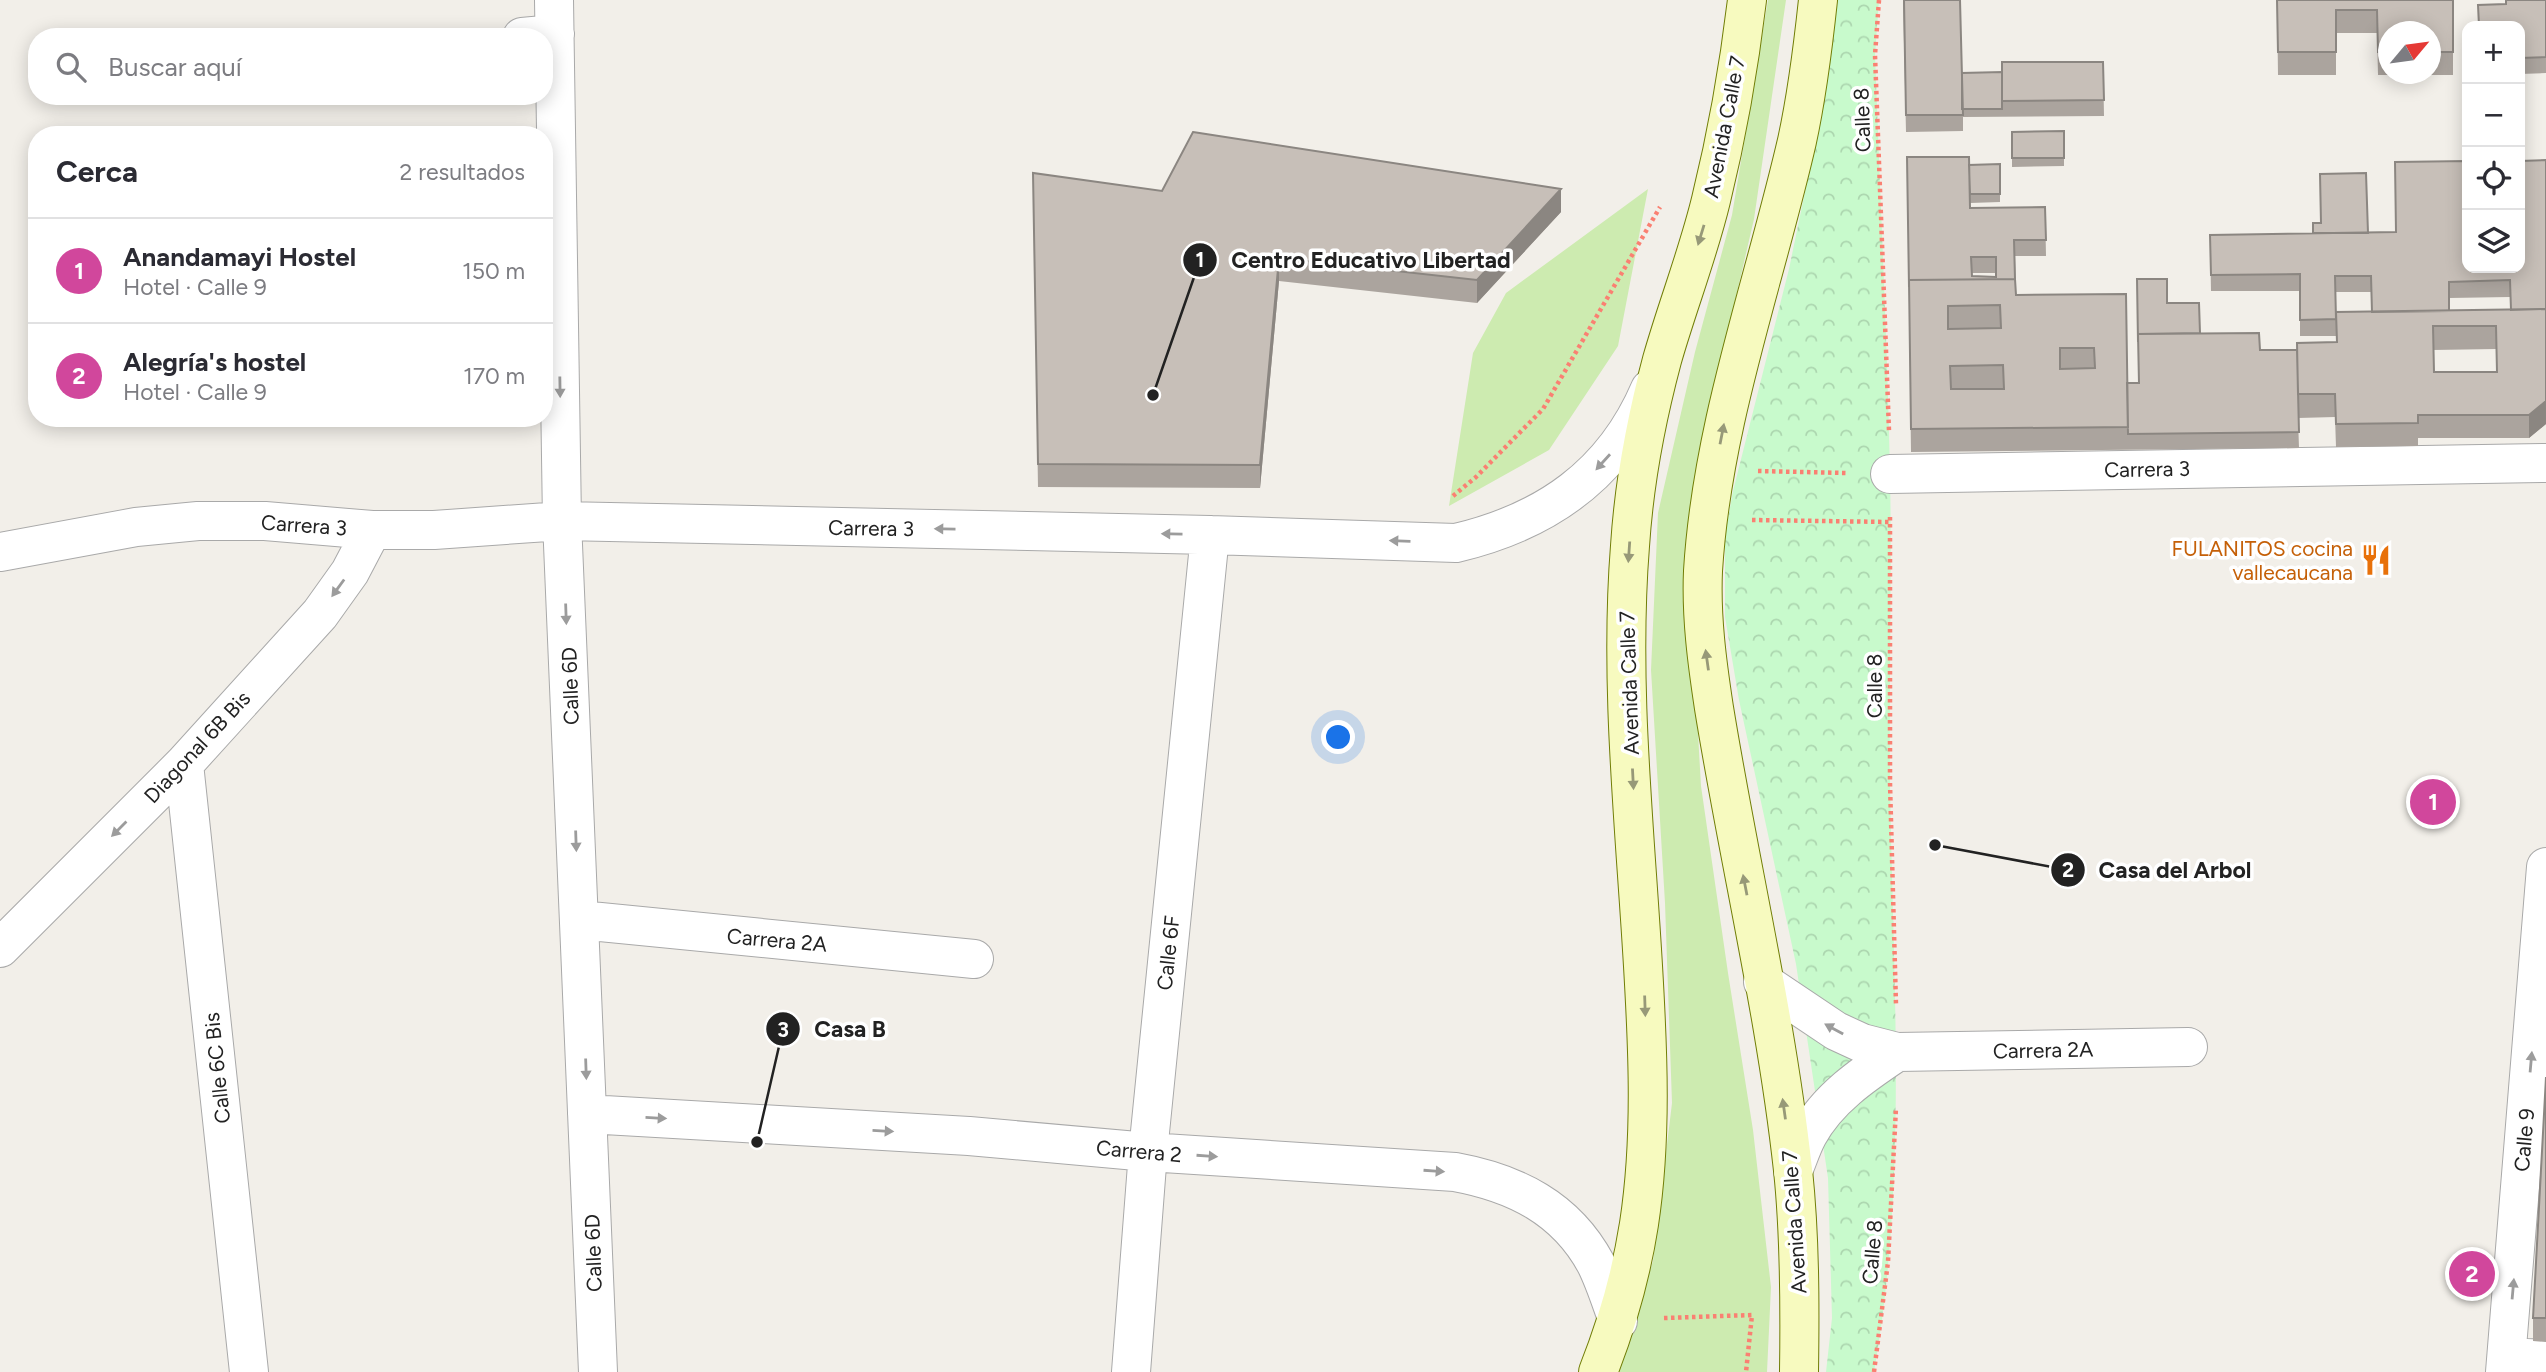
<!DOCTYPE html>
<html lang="es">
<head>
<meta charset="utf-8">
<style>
  body { margin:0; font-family:Figtree,sans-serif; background:#f7f7f7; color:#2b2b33 }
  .controls { position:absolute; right:21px; top:21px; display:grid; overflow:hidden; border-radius:14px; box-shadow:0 4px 18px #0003 }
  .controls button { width:63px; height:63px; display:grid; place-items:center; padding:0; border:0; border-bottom:2px solid #e1e1e2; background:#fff; color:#2b2b33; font:35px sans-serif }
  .compass { position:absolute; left:2378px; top:21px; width:63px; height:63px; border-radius:50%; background:#fff; box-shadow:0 4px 18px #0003; rotate:61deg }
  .you { position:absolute; left:1339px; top:738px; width:24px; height:24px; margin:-18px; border:5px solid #fff; border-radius:50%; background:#1a73e8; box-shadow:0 0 0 10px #1a73e833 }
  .badge { display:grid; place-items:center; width:46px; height:46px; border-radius:50%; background:#b45309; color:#fff; font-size:23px; font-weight:700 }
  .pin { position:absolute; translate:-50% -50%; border:4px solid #fff; box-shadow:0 2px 7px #0006 }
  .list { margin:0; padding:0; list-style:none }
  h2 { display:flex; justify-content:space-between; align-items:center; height:91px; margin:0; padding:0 28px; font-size:30px }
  h2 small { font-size:23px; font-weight:400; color:#7c7c81 }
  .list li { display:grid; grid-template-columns:46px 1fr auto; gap:21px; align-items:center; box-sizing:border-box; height:105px; padding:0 28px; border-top:2px solid #e1e1e2 }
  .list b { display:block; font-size:26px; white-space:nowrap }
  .list p { margin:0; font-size:23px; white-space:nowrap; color:#7c7c81 }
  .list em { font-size:23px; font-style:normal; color:#7c7c81 }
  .icon { flex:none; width:38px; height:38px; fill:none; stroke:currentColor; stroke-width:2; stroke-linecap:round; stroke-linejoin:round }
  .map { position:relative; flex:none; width:2546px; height:1372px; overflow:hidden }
  .search { position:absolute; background:#fff; box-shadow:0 4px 18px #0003; left:28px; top:28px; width:525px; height:77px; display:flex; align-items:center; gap:18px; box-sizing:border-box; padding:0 24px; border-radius:28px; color:#7c7c81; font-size:26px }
  .panel { position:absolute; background:#fff; box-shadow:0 4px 18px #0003; left:28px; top:126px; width:525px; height:301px; border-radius:28px }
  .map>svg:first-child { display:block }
  .grass { fill:#cdebb0 }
  .park { fill:url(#park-crowns) }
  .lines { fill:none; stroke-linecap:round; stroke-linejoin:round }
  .street-casing { stroke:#a9a9a9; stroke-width:40 }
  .secondary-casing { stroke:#707d05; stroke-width:40 }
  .path { stroke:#fa8072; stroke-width:4.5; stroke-dasharray:3.5 3.5; stroke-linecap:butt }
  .street { stroke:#fff; stroke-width:38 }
  .secondary { stroke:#f7fabf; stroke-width:38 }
  .wall { fill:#aba49e; fill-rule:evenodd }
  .shaded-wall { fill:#8b8681 }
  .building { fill:#c7bfb8; stroke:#8b8681; stroke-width:2; fill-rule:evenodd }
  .oneway { fill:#979978 }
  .oneway2 { fill:#9c9c9c }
  .labels { text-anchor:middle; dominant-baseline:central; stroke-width:7; stroke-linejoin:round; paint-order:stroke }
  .street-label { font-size:21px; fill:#222; stroke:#fff }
  .food-label { font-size:21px; fill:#c56008; stroke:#fff; text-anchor:end }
  .leader { fill:none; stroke:#222; stroke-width:2.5 }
  .callout-dot { fill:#222; stroke:#fff; stroke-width:2.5 }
  .mark-label { font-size:21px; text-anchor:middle; font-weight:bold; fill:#fff }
  .callout-label { font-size:23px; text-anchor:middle; font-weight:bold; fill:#222; stroke:#fff; stroke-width:7; stroke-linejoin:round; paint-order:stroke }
</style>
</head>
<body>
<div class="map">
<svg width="2546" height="1372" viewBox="0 0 2546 1372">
  <defs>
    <pattern id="park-crowns" width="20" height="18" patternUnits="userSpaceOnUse" patternTransform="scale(1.75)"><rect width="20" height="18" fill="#c8facc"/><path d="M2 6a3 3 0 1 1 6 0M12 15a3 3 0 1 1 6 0" fill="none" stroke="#acd6af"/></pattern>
  </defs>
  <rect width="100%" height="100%" fill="#f2efe9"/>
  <path class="grass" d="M 1768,0 L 1786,0 L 1754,219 L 1719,370 L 1692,628 L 1701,786 L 1728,973 L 1753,1130 L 1771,1287 L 1767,1372 L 1618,1372 L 1653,1261 L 1672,1103 L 1665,903 L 1651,670 L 1658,513 L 1695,352 L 1732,215 Z
    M 1648,189 L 1618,346 L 1549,450 L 1449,506 L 1473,353 L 1506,293 Z"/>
  <path class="park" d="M 1838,0 L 1879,0 L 1875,55 C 1880,194 1887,333 1890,472 C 1892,576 1889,680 1890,784 C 1893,980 1908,1178 1874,1372 L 1826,1372 L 1832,1318 L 1828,1178 L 1796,964 L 1739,700 L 1725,617 L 1725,535 L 1733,491 L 1789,269 L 1824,100 Z"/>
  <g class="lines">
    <defs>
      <path id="street" d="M 554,0 L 562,521 L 598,1372
        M 522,37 L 555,34
        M 1890,474 L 2546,463
        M 0,552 L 136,527 L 198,521 L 265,521 L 372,530 L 434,530 L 562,521 L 1210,535 L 1456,543 C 1545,522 1613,476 1650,389
        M 184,764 L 249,1372
        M 580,920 L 974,959
        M 0,948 L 184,764 L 320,614 L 350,572 L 372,530
        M 1763,982 L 1836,1031 L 1862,1043 L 1897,1052 L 2188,1047
        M 587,1114 L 969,1136 L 1148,1152 L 1455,1172 C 1515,1183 1566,1208 1596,1264 C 1605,1282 1611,1302 1618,1321
        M 1793,1171 C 1798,1159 1802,1146 1808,1135 C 1827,1099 1864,1074 1897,1052
        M 2507,1357 L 2546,1359
        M 1131,1372 L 1148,1152 L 1210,535
        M 2505,1372 L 2546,867"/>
      <path id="secondary" d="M 1598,1372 C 1617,1324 1631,1275 1639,1224 C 1652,1139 1648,1051 1643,966 C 1635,828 1619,684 1630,546 C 1634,484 1646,420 1662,360 C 1677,307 1698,254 1711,200 C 1727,135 1739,67 1747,0
        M 1799,1372 C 1800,1305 1800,1237 1793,1170 C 1776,1015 1739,862 1714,708 C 1707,662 1701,617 1703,571 C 1712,424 1764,284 1797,141 C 1807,95 1813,47 1818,0"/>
    </defs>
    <use href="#street" class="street-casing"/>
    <use href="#secondary" class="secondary-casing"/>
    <path class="path" d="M 1879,0 L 1875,55 L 1889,431
      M 1758,471 L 1847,473
      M 1453,496 L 1476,477 L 1543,409 L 1660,207
      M 1890,517 L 1890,783 L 1896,1005
      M 1752,520 L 1890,522
      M 1664,1318 L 1752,1315 L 1746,1372
      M 1874,1372 L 1888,1262 L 1896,1108"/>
    <use href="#street" class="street"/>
    <use href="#secondary" class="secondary"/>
  </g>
  <path class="wall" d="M 1903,0 L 1962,73 L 2002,72 L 2103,62 L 2104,116 L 1963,117 L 1963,131 L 1906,132 Z
    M 2277,0 L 2453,0 L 2453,75 L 2378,75 L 2377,33 L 2336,33 L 2336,75 L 2278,75 ZM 2389,32 L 2431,32 L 2431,74 L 2389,74 Z
    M 2546,0 L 2546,73 L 2520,74 L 2520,26 L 2506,4 Z
    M 2064,131 L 2064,166 L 2012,167 L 2012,132 Z
    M 1907,157 L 1970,165 L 2000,164 L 2000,202 L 1970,203 L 1970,208 L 2045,207 L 2046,256 L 2015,256 L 2016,295 L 2126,294 L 2127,383 L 2138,383 L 2167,303 L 2200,333 L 2260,350 L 2297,350 L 2336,342 L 2336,336 L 2300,336 L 2300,291 L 2211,291 L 2210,235 L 2396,232 L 2467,161 L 2467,224 L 2463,224 L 2463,232 L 2520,268 L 2546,160 L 2546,424 L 2529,438 L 2418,438 L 2418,446 L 2336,447 L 2335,417 L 2298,418 L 2299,448 L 1911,452 ZM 1972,273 L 1996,273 L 1996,277 L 1972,276 ZM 2335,292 L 2371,292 L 2371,312 L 2336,312 ZM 2510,297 L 2510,310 L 2449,311 L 2449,298 ZM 2496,349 L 2497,372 L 2434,372 L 2433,350 Z
    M 1033,173 L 1162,191 L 1561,212 L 1477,303 L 1279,281 L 1260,488 L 1038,487 Z
    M 2546,1077 L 2546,1342 L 2533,1341 L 2533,1318 Z"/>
  <path class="shaded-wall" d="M 1561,189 L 1561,212 L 1477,303 L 1477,280 Z
    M 1279,258 L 1279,281 L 1260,488 L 1260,465 Z
    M 2546,401 L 2546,424 L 2529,438 L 2529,415 Z"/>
  <path class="building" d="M 1904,0 L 1960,0 L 1963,115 L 1906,115 Z
    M 2277,0 L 2453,0 L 2453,52 L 2431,52 L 2431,32 L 2389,32 L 2389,52 L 2378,52 L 2377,10 L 2336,10 L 2336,52 L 2278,52 Z
    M 2506,0 L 2546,0 L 2546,57 L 2520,58 L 2520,26 L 2479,26 L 2478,5 L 2506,4 Z
    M 2002,62 L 2103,62 L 2104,100 L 2002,101 Z
    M 2002,72 L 2002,109 L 1962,109 L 1962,73 Z
    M 2064,131 L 2064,158 L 2012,158 L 2012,132 Z
    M 1193,132 L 1561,189 L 1477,280 L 1279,258 L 1260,465 L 1038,464 L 1033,173 L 1162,191 Z
    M 1907,157 L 1969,157 L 1970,208 L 2045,207 L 2046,240 L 2014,240 L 2015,279 L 1909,280 L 1909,287 ZM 1971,257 L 1996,257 L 1996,277 L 1972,276 Z
    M 2546,160 L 2546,309 L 2511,310 L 2510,280 L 2449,282 L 2449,311 L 2372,312 L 2371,276 L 2335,276 L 2336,319 L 2300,320 L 2300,274 L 2211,275 L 2210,235 L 2396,232 L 2395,162 L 2467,161 L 2467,208 L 2463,208 L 2463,232 L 2467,232 L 2467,268 L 2520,268 L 2520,161 Z
    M 2000,164 L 2000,194 L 1970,194 L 1969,165 Z
    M 2366,173 L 2368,233 L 2313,233 L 2313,223 L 2321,223 L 2320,174 Z
    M 2015,279 L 2016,295 L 2126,294 L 2128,427 L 1911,429 L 1909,280 ZM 2000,305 L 2001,328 L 1948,329 L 1948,306 ZM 2060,348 L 2094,348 L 2095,368 L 2060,369 ZM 2003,365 L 2004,389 L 1951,389 L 1950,366 Z
    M 2137,279 L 2167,279 L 2167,303 L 2199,303 L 2200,333 L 2138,334 L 2138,342 Z
    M 2546,309 L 2546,401 L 2529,415 L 2418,415 L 2418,423 L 2336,424 L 2335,394 L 2298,394 L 2297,343 L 2337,342 L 2336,312 ZM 2433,326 L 2496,326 L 2497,372 L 2434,372 Z
    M 2259,333 L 2260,350 L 2297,350 L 2299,432 L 2128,434 L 2127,383 L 2139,383 L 2138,334 Z
    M 2546,1077 L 2546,1318 L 2533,1318 Z"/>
  <defs><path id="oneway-solid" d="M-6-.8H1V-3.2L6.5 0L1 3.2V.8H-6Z" transform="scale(1.75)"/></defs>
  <g class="oneway">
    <use href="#oneway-solid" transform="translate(1701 235) rotate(107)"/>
    <use href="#oneway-solid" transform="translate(1722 434) rotate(-79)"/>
    <use href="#oneway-solid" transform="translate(1629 552) rotate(94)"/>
    <use href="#oneway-solid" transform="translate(1707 660) rotate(-98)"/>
    <use href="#oneway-solid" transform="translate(1633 779) rotate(87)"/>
    <use href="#oneway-solid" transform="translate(1745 885) rotate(-101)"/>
    <use href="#oneway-solid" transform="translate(1645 1006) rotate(88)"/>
    <use href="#oneway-solid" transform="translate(1784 1109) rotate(-98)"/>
  </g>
  <g class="oneway2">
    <use href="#oneway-solid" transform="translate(560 387) rotate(89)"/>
    <use href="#oneway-solid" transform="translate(1603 462) rotate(132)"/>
    <use href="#oneway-solid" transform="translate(945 529) rotate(-179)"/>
    <use href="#oneway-solid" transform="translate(1172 534) rotate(-179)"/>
    <use href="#oneway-solid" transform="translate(1400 541) rotate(-178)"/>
    <use href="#oneway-solid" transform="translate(338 588) rotate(126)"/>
    <use href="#oneway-solid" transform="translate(566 614) rotate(88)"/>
    <use href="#oneway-solid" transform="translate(119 829) rotate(135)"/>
    <use href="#oneway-solid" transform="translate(576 841) rotate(88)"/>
    <use href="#oneway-solid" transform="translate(1834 1029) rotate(-151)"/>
    <use href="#oneway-solid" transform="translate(2531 1062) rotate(-85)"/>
    <use href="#oneway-solid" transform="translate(586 1069) rotate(88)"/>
    <use href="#oneway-solid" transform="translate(656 1118) rotate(3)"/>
    <use href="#oneway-solid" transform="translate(883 1131) rotate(3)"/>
    <use href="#oneway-solid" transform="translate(1207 1156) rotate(4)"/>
    <use href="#oneway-solid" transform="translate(1434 1171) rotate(4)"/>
    <use href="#oneway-solid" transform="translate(2513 1289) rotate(-85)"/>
  </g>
  <defs>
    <symbol id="restaurant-bare" viewBox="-9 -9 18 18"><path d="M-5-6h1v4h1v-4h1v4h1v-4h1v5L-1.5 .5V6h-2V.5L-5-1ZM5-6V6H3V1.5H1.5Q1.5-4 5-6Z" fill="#e8710a" stroke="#fff" stroke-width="2.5" paint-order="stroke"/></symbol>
  </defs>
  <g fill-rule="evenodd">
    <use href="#restaurant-bare" x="2354" y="538" width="44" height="44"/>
  </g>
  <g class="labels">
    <g class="street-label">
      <text transform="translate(1862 120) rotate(-92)">Calle 8</text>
      <text transform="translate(1724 127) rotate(-79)">Avenida Calle 7</text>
      <text transform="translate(2147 469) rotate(-1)">Carrera 3</text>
      <text transform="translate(304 525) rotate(4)">Carrera 3</text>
      <text transform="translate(871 528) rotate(1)">Carrera 3</text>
      <text transform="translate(1629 683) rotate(-92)">Avenida Calle 7</text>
      <text transform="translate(570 686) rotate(-92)">Calle 6D</text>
      <text transform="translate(1874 686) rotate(-90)">Calle 8</text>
      <text transform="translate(197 747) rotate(-47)">Diagonal 6B Bis</text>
      <text transform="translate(777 940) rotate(5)">Carrera 2A</text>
      <text transform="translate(1168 953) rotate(-84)">Calle 6F</text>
      <text transform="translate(2043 1050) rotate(-1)">Carrera 2A</text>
      <text transform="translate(217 1068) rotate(-96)">Calle 6C Bis</text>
      <text transform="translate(2524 1140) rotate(-85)">Calle 9</text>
      <text transform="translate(1139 1151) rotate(5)">Carrera 2</text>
      <text transform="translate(1794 1222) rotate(-94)">Avenida Calle 7</text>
      <text transform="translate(1872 1252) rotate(-85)">Calle 8</text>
      <text transform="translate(593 1253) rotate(-92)">Calle 6D</text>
    </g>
    <g class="food-label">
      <text x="2353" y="548">FULANITOS cocina<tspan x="2353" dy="24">vallecaucana</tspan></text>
    </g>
  </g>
  <path class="leader" d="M1153 395L1200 260M1935 845L2068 870M757 1142L783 1029"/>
  <g class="callout-dot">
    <circle cx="1153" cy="395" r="7"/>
    <circle cx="1935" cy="845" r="7"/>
    <circle cx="757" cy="1142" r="7"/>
    <circle cx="1200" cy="260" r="18"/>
    <circle cx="2068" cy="870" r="18"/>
    <circle cx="783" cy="1029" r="18"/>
  </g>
  <g class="mark-label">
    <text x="1200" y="267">1</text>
    <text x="2068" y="877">2</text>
    <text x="783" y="1037">3</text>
  </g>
  <g class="callout-label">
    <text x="1371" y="268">Centro Educativo Libertad</text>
    <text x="2175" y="878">Casa del Arbol</text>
    <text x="850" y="1037">Casa B</text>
  </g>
</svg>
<div class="controls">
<button>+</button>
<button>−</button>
<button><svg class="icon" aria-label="locate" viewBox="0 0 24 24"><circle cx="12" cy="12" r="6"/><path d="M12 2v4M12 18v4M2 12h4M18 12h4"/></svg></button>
<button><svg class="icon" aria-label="layers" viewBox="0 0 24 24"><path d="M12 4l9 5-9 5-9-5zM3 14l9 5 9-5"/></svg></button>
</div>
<svg class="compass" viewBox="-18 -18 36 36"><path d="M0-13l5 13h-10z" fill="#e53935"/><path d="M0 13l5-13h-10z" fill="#7c7c81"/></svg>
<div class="you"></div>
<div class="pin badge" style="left:2433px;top:802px;background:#d1479c">1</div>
<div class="pin badge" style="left:2472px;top:1274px;background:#d1479c">2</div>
<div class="search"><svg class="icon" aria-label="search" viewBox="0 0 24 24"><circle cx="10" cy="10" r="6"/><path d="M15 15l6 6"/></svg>Buscar aquí</div>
<section class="panel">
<h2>Cerca<small>2 resultados</small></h2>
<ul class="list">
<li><span class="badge" style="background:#d1479c">1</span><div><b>Anandamayi Hostel</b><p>Hotel · Calle 9</p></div><em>150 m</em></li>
<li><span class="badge" style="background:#d1479c">2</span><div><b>Alegría's hostel</b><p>Hotel · Calle 9</p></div><em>170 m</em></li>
</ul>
</section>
</div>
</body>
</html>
